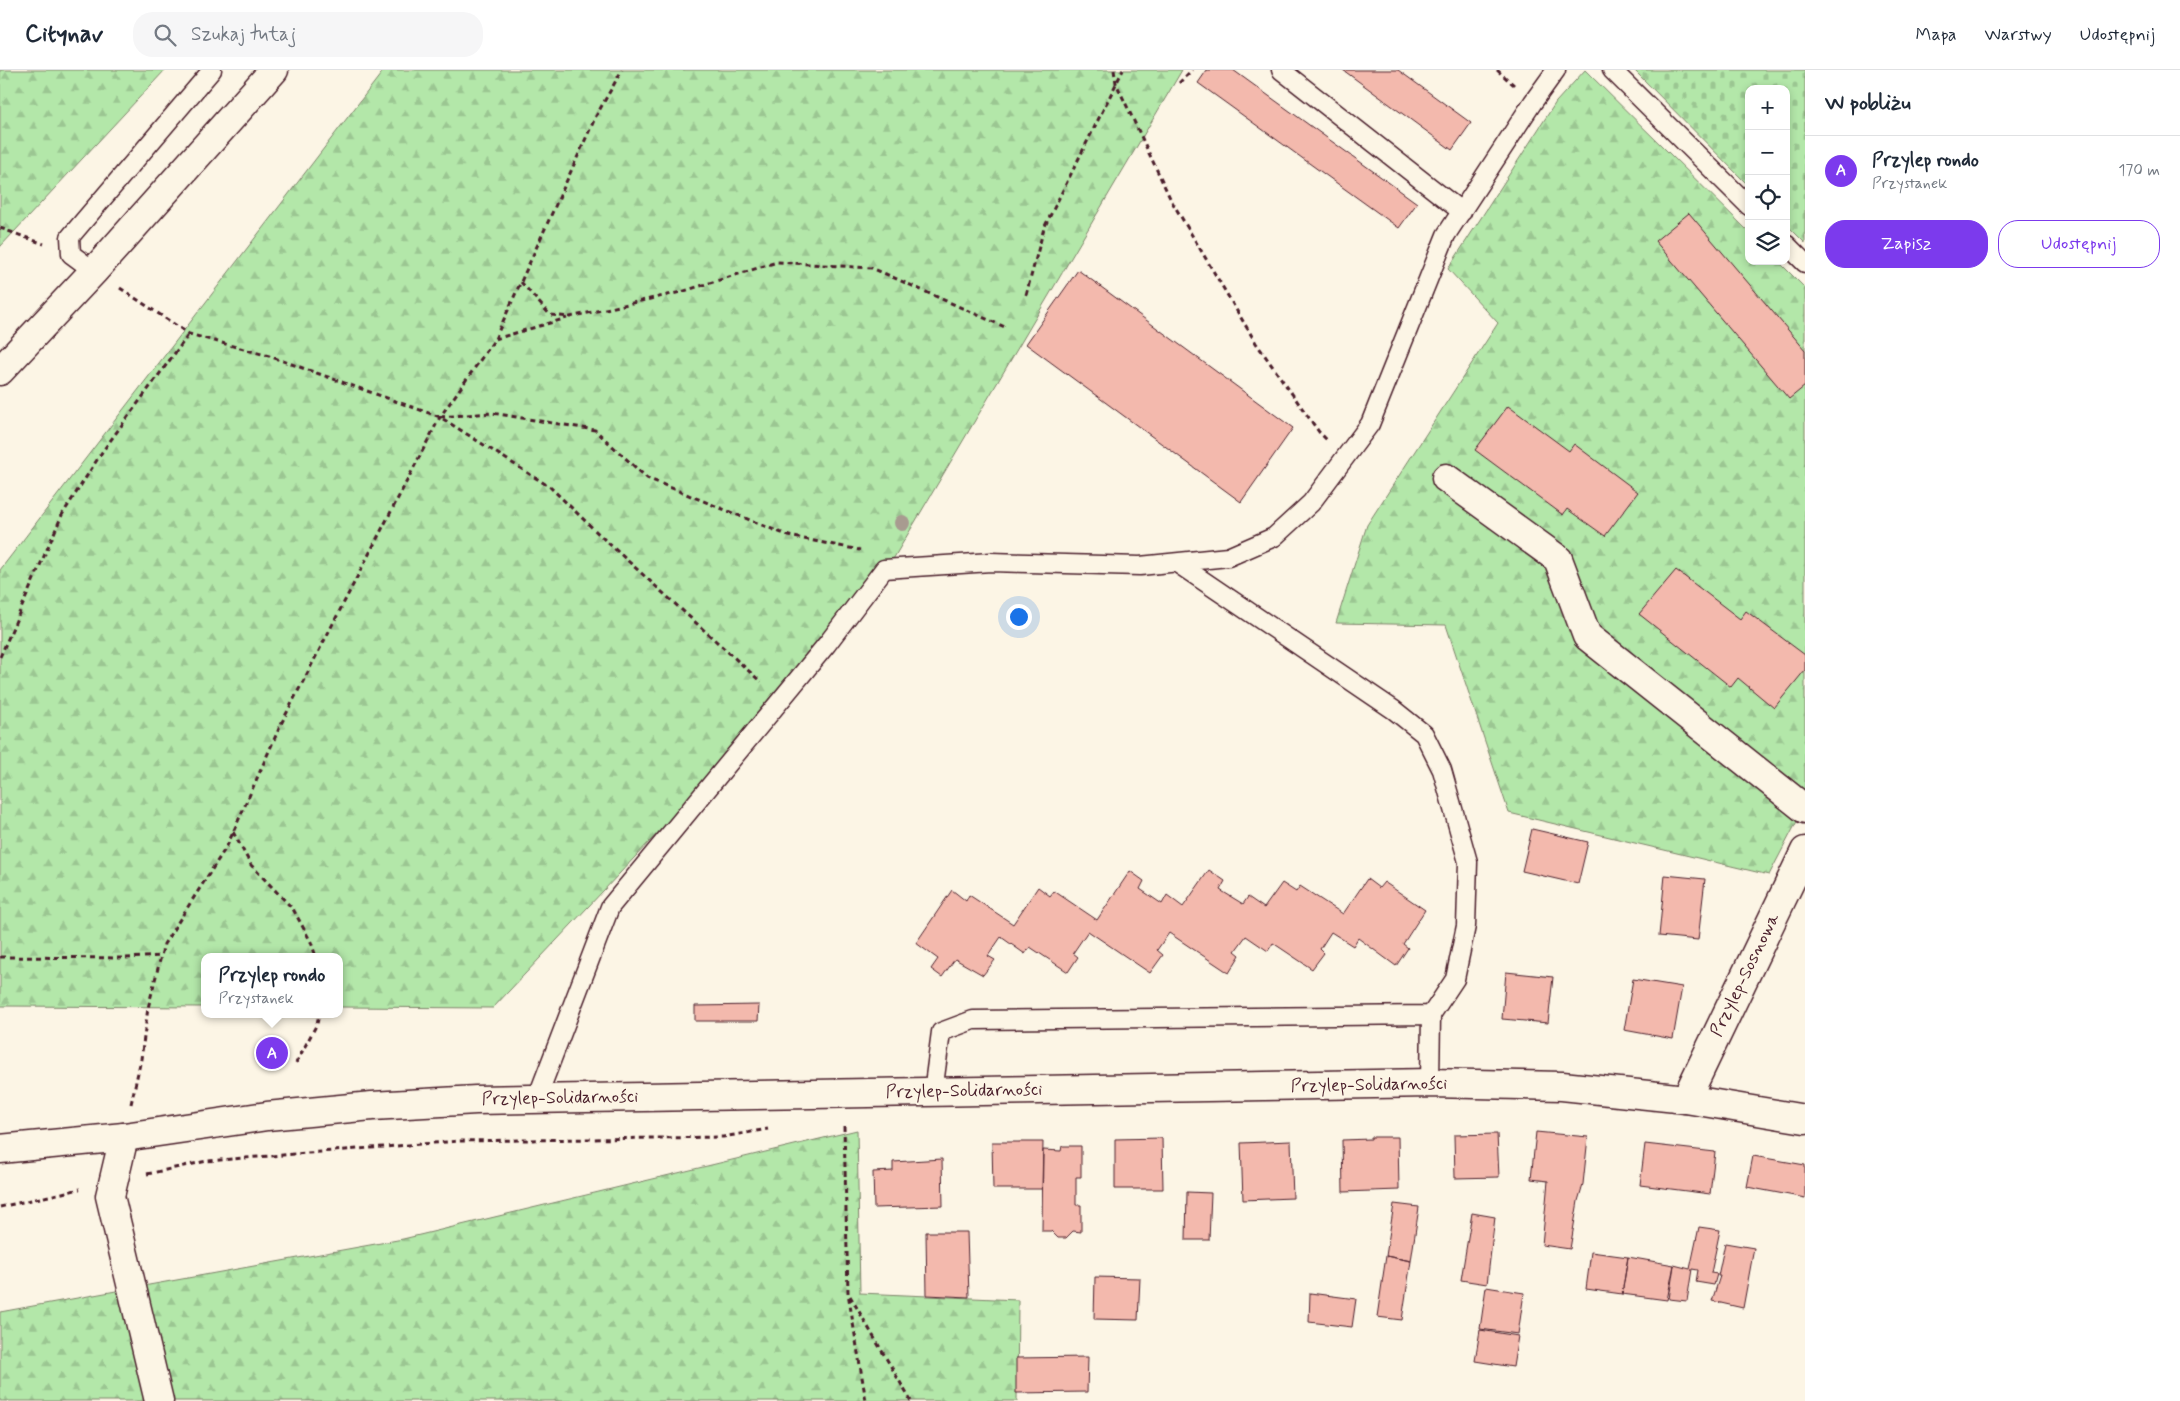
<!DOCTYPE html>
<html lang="pl">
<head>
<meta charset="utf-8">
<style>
  body { margin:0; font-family:Mynerve,sans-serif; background:#f6f6f7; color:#1f2937 }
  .controls { position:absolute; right:15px; top:15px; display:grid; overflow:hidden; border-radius:10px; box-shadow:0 2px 8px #0003 }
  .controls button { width:45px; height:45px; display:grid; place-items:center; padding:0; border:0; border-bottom:1px solid #e0e1e3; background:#fff; color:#1f2937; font:25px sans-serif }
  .you { position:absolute; left:1018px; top:546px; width:18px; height:18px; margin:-12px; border:4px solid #fff; border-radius:50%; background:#1a73e8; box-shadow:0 0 0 8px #1a73e833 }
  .badge { display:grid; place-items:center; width:32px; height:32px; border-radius:50%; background:#7c3aed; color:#fff; font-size:16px; font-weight:700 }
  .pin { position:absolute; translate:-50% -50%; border:2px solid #fff; box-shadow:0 1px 5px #0006 }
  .popup { position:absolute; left:201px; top:883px; width:142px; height:65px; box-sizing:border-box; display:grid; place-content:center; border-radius:10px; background:#fff; filter:drop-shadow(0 1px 4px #0005); font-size:16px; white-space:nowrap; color:#747a83 }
  .popup b { font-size:19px; color:#1f2937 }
  .popup::after { content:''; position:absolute; left:50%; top:100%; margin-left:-10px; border:10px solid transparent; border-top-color:#fff }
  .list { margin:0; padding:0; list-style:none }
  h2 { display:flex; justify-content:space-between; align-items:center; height:65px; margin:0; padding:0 20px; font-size:21px }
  h2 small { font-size:16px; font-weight:400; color:#747a83 }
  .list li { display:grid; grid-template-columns:32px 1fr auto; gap:15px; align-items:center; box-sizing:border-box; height:70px; padding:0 20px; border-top:1px solid #e0e1e3 }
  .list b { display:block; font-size:19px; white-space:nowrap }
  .list p { margin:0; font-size:16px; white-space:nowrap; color:#747a83 }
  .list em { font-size:16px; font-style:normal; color:#747a83 }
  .actions { display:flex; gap:10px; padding:15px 20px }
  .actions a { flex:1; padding:11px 0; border:1px solid #7c3aed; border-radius:20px; text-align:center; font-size:18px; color:#7c3aed }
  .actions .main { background:#7c3aed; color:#fff }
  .icon { flex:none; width:28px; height:28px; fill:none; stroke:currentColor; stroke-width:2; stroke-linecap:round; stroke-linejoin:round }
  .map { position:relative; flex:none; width:1805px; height:1331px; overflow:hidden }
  header { display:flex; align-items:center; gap:30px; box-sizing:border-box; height:70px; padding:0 25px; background:#fff; border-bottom:1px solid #e0e1e3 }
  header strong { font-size:24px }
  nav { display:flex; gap:28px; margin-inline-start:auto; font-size:18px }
  .search { width:350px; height:45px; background:#f6f6f7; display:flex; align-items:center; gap:12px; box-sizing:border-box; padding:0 18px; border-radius:20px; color:#747a83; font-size:19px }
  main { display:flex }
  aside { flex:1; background:#fff }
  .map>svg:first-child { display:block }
  .forest { fill:url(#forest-firs); stroke:#7e836a }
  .cemetery { fill:url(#cemetery-stones); stroke:#7e836a }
  .building { fill:#f3b9ad; stroke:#4a1f2b }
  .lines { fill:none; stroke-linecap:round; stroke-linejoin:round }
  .service-casing { stroke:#4a1f2b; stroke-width:21 }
  .minor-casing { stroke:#4a1f2b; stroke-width:31 }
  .secondary-casing { stroke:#4a1f2b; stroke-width:31 }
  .primary-casing { stroke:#4a1f2b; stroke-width:31 }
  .path { stroke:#4a1f2b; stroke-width:3; stroke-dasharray:5 4; stroke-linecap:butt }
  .service { stroke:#fcf5e5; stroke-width:18 }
  .minor { stroke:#fcf5e5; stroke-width:28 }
  .secondary { stroke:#fcf5e5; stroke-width:28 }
  .primary { stroke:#fcf5e5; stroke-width:28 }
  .tree { fill:#a89b90 }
  .labels { text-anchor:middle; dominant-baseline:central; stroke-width:4; stroke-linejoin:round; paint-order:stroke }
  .street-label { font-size:18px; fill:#4a1f2b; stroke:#fcf5e5 }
</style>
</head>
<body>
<header>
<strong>Citynav</strong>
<div class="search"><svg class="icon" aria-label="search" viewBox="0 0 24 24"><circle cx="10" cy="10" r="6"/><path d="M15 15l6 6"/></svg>Szukaj tutaj</div>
<nav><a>Mapa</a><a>Warstwy</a><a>Udostępnij</a></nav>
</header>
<main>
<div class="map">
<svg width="1805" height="1331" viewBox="0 0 1805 1331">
  <defs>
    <pattern id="forest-firs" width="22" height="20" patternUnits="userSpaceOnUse" patternTransform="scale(1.25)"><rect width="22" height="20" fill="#b3e7a9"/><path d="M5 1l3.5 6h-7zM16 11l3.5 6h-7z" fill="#9bc692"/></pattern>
    <pattern id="cemetery-stones" width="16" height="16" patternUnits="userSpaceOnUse" patternTransform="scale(1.25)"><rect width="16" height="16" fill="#b3e7a9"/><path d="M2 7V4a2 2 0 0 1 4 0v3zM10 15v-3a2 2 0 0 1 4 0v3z" fill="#9bc692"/></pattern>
  </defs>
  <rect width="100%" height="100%" fill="#fcf5e5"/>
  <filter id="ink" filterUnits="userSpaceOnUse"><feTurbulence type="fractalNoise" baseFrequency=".02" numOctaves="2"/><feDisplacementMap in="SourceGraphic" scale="10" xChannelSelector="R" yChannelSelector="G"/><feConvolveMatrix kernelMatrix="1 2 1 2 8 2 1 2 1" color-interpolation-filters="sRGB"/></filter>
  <g filter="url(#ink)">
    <path class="forest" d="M 0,0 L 165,0 L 0,177 Z
      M 384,0 L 1182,0 L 856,552 L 493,938 L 340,937 L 340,887 L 204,887 L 204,937 L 0,936 L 0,500 Z
      M 1585,0 L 1749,162 L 1749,191 L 1778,191 L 1805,218 L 1805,736 L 1769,805 L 1509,743 L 1446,555 L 1336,553 L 1367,455 L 1498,253 L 1448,199 L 1556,32 Z
      M 857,1060 L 860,1223 L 1018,1230 L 1017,1331 L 0,1331 L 0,1242 L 403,1169 Z"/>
    <path class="cemetery" d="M 1634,0 L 1805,0 L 1805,173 L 1786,154 L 1786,19 L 1749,19 L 1749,116 Z"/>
    <path class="building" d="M 1207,0 L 1233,0 L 1417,133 L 1399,158 L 1198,13 Z
      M 1343,0 L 1398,0 L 1471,53 L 1452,80 Z
      M 1689,143 L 1805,280 L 1805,316 L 1789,329 L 1655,171 Z
      M 1078,200 L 1293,358 L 1241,432 L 1026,274 Z
      M 1508,336 L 1569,381 L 1574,374 L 1638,422 L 1605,466 L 1567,439 L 1563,445 L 1475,380 Z
      M 1676,500 L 1740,549 L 1746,541 L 1805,585 L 1805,600 L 1774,638 L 1738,608 L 1731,617 L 1639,544 Z
      M 1532,759 L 1588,772 L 1578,814 L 1522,801 Z
      M 1209,800 L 1225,811 L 1220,820 L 1243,834 L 1248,827 L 1264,838 L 1282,813 L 1296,822 L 1300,816 L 1343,844 L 1367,809 L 1379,818 L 1384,812 L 1425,840 L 1403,874 L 1408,878 L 1396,896 L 1358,868 L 1353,876 L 1331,862 L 1320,879 L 1324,883 L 1312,899 L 1273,873 L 1268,881 L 1246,866 L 1235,881 L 1240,885 L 1229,903 L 1169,863 L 1157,880 L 1163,885 L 1150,903 L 1088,861 L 1073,883 L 1078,887 L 1068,902 L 1030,877 L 1025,884 L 1001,867 L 988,886 L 995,890 L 983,905 L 955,889 L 942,907 L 931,899 L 938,889 L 916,873 L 952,820 L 966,831 L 969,825 L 1013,854 L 1038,817 L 1050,826 L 1054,821 L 1097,850 L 1130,801 L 1144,811 L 1140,819 L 1162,834 L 1167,825 L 1183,837 Z
      M 1665,805 L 1705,809 L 1698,870 L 1659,866 Z
      M 1506,902 L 1553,907 L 1548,953 L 1502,949 Z
      M 1633,909 L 1682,917 L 1673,969 L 1624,960 Z
      M 759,935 L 758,951 L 695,951 L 695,936 Z
      M 282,978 L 283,984 L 266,986 L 266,980 Z
      M 1536,1062 L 1588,1067 L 1583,1114 L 1578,1131 L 1570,1179 L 1542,1175 L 1548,1111 L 1531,1109 Z
      M 1497,1064 L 1499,1107 L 1455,1108 L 1454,1065 Z
      M 1371,1067 L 1398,1067 L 1399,1120 L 1343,1122 L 1342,1070 L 1371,1069 Z
      M 1162,1068 L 1163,1119 L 1115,1119 L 1115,1069 Z
      M 1291,1071 L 1293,1128 L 1243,1130 L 1241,1073 Z
      M 992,1072 L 1043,1072 L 1042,1119 L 993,1119 Z
      M 1645,1074 L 1715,1082 L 1710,1124 L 1640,1115 Z
      M 1062,1076 L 1081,1076 L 1081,1107 L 1076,1107 L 1076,1135 L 1081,1135 L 1081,1162 L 1073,1161 L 1066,1168 L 1058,1168 L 1051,1161 L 1042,1161 L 1043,1080 L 1061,1081 Z
      M 1753,1086 L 1805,1095 L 1805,1128 L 1747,1117 Z
      M 942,1089 L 943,1136 L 874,1138 L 873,1102 L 893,1101 L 893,1092 Z
      M 1187,1122 L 1211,1123 L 1209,1170 L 1186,1170 Z
      M 1394,1134 L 1419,1137 L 1411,1191 L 1386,1186 Z
      M 1472,1143 L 1495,1147 L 1487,1214 L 1461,1210 Z
      M 1699,1157 L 1720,1160 L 1711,1203 L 1717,1204 L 1714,1215 L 1696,1212 L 1698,1200 L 1692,1199 L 1687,1231 L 1669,1229 L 1674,1195 L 1690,1199 Z
      M 926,1162 L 967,1162 L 969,1227 L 927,1225 Z
      M 1725,1173 L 1754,1178 L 1743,1238 L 1712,1231 L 1720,1206 L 1718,1206 Z
      M 1591,1182 L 1628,1187 L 1622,1224 L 1586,1219 Z
      M 1386,1186 L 1411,1191 L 1402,1250 L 1377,1247 Z
      M 1628,1187 L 1674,1195 L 1667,1230 L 1622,1224 Z
      M 1095,1207 L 1140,1208 L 1138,1250 L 1094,1249 Z
      M 1486,1217 L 1524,1223 L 1518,1264 L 1480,1259 Z
      M 1310,1223 L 1356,1229 L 1352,1257 L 1309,1252 Z
      M 1480,1260 L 1518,1266 L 1513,1297 L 1475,1291 Z
      M 1088,1287 L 1087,1322 L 1016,1323 L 1016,1288 Z"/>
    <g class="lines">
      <defs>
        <path id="service" d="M 1281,0 L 1462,142
          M 1612,0 L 1749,136
          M 1786,174 L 1805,193
          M 94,201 L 71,184 L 70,167 L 212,0
          M 1177,493 L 1394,640 L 1424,664 L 1442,700 L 1468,792 L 1466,856 L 1455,909 L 1431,945 L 1430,1013
          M 933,1022 L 941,962 L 973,950 L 1431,945
          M 537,1028 L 610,837 L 827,574 L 884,499 L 991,492 L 1140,496 L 1228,487 L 1274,467 L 1311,433 L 1370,354 L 1446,165 L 1533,32 L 1556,0"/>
        <path id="minor" d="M 1446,408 L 1558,489 L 1587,566 L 1805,739
          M 1686,1029 L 1805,781
          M 124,1067 L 110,1126 L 159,1331"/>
        <path id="secondary" d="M 0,1079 L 124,1067 L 267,1046 L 372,1036 L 476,1030 L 1430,1013 L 1562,1016 L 1686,1029 L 1805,1049"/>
        <path id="primary" d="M 0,301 L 94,201 L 274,0"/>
      </defs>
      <use href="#service" class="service-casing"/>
      <use href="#minor" class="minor-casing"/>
      <use href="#secondary" class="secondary-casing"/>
      <use href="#primary" class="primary-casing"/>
      <path class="path" d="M 1114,0 L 1116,13 L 1171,130 L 1256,273 L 1319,362 L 1327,370
        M 1497,0 L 1514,15
        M 1179,13 L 1192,0
        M 0,158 L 44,174
        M 521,212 L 550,245 L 570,247 L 681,222 L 777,192 L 872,198 L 1007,258
        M 120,218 L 189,264 L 269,286 L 440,347 L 550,417 L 606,471 L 761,612
        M 1026,225 L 1044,158 L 1123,0
        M 495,269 L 567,248
        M 440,347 L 492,343 L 595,360 L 647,408 L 789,466 L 860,480
        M 0,587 L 62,445 L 102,382 L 189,264
        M 233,762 L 251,795 L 293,839 L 311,872 L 316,887
        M 0,887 L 125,888 L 161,886
        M 296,993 L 317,954 L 319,944
        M 131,1034 L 141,989 L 148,938 L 164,874 L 227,776 L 281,654 L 440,347 L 495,269 L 596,46 L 622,0
        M 844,1056 L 848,1223 L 866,1331
        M 147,1104 L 207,1091 L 459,1071 L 723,1067 L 768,1059
        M 0,1137 L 80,1119
        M 850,1226 L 911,1331"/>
      <use href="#service" class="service"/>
      <use href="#minor" class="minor"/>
      <use href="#secondary" class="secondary"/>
      <use href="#primary" class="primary"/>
    </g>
    <circle class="tree" cx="902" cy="453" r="8"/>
  </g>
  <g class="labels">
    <g class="street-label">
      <text transform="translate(1745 905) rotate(-64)">Przylep-Sosnowa</text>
      <text transform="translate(1369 1015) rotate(-1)">Przylep-Solidarności</text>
      <text transform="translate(964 1021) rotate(-1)">Przylep-Solidarności</text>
      <text transform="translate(560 1028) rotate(-1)">Przylep-Solidarności</text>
    </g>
  </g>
</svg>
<div class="controls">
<button>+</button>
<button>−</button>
<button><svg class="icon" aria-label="locate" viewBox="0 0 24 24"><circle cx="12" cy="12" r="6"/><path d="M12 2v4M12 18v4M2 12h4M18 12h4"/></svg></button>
<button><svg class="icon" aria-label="layers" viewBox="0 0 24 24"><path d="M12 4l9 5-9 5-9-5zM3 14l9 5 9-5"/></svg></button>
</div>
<div class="you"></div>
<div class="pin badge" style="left:272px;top:983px">A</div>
<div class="popup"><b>Przylep rondo</b>Przystanek</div>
</div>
<aside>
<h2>W pobliżu<small></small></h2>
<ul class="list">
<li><span class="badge">A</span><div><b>Przylep rondo</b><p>Przystanek</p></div><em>170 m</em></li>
</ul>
<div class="actions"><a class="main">Zapisz</a><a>Udostępnij</a></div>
</aside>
</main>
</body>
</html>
